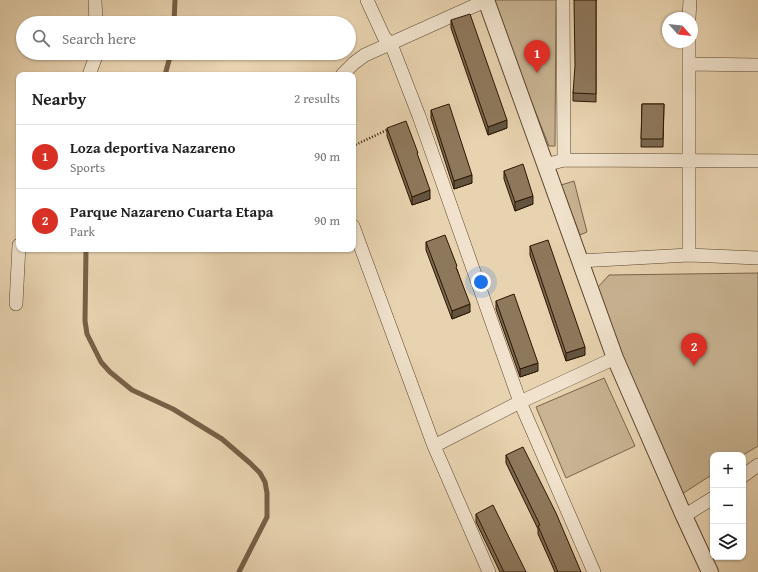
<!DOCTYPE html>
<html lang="en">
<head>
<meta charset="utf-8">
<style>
  body { margin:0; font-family:"Gentium Book Plus",serif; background:#f2f2f2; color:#222 }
  .controls { position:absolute; right:12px; bottom:12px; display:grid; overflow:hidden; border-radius:8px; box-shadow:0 1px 3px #0004 }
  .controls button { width:36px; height:36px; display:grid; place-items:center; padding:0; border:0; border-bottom:1px solid #e0e0e0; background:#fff; color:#222; font:20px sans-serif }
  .compass { position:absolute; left:662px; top:12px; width:36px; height:36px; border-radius:50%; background:#fff; box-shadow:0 1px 3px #0004; rotate:117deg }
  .you { position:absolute; left:481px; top:282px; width:14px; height:14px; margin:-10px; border:3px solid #fff; border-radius:50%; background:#1a73e8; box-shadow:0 0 0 6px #1a73e833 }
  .badge { display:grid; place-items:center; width:26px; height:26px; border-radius:50%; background:#d93025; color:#fff; font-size:13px; font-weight:700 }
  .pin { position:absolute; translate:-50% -33px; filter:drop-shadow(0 1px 2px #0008) }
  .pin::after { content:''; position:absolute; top:21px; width:14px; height:12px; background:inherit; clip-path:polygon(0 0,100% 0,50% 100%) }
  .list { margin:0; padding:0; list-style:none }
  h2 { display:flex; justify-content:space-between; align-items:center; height:52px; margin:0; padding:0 16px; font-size:17px }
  h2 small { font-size:13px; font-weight:400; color:#767676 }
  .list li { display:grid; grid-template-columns:26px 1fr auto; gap:12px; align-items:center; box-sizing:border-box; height:64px; padding:0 16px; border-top:1px solid #e0e0e0 }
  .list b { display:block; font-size:15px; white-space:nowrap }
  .list p { margin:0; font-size:13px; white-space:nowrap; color:#767676 }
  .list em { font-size:13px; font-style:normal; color:#767676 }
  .icon { flex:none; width:22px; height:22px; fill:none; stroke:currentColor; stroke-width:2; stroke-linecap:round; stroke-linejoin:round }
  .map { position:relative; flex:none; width:758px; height:572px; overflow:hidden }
  .search { position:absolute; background:#fff; box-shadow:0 1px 3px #0004; left:16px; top:16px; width:340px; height:44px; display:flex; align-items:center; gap:10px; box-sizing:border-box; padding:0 14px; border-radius:22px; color:#767676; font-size:15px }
  .panel { position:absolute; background:#fff; box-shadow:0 1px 3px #0004; left:16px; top:72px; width:340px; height:180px; border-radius:8px }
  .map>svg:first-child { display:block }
  .green { fill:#c8b392; stroke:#7a6449 }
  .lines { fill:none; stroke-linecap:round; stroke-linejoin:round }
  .stream { stroke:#766046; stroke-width:5 }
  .minor-casing { stroke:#5b442c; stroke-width:14 }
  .tertiary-casing { stroke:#5b442c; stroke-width:18 }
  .path { stroke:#2c1500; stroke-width:2.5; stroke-dasharray:1 2; stroke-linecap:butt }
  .minor { stroke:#f0e2cc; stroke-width:13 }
  .tertiary { stroke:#f0e2cc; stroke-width:16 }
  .wall { fill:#7a674f; stroke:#2c1500 }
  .shaded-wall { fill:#635440; stroke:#2c1500 }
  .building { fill:#8e785c; stroke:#2c1500 }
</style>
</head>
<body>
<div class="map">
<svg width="758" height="572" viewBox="0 0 758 572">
  <rect width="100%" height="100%" fill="#e8d3b0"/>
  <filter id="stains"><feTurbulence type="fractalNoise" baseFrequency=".005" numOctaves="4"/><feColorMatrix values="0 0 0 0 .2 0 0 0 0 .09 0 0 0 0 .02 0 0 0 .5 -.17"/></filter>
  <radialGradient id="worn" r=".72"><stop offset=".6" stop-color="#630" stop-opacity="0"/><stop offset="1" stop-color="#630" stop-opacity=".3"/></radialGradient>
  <path class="green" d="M 491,0 L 556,0 L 555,146 L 549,146 Z
    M 574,181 L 587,232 L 580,235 L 561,185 Z
    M 758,273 L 758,446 L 743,455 L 713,455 L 713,474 L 682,494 L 621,353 L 598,287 L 609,275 Z
    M 604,378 L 635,446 L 566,478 L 536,407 Z"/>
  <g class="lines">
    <path class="stream" d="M 174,23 L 175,0
      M 165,75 L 171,53
      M 86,249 L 85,321 L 87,334 L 101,362 L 110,372 L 132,390 L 173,409 L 222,439 L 250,463 L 260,473 L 265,482 L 267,493 L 267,517 L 239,572"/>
    <defs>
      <path id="minor" d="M 95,0 L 96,23
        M 367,0 L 384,37 L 391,44 L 419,116 L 520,402 L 594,572
        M 563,0 L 564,160
        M 689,18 L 690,0
        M 689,42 L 689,255
        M 689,64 L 758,65
        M 89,75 L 97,53
        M 342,75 L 354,63 L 365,55 L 487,0
        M 545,165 L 564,160 L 758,161
        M 353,226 L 434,446 L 489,572
        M 579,261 L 689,255 L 758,258
        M 16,304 L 19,245
        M 434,446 L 520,402 L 615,358
        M 743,476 L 758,465
        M 684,516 L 713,498"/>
      <path id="tertiary" d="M 486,0 L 615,358 L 684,516 L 710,572"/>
    </defs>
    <use href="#minor" class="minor-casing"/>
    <use href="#tertiary" class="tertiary-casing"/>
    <path class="path" d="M 353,146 L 389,129"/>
    <use href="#minor" class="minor"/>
    <use href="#tertiary" class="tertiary"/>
  </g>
  <path class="wall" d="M 596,0 L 596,102 L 573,101 L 573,93 Z
    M 451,20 L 507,128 L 488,135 L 451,28 Z
    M 642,104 L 664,104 L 663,147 L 641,147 Z
    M 431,110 L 472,183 L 454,189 L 431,118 Z
    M 387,128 L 418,158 L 430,199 L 412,205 L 387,136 Z
    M 504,171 L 533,204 L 515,211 L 504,179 Z
    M 426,242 L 457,269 L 470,312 L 452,319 L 426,250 Z
    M 530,246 L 585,355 L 566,361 L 530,255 Z
    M 496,301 L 538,371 L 520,377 L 496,309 Z
    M 506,455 L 581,572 L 555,572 L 538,534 L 538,529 L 506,463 Z
    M 476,514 L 526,572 L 500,572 L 476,522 Z"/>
  <path class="shaded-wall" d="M 507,120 L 507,128 L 488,135 L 488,127 Z
    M 472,175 L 472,183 L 454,189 L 454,181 Z
    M 430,190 L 430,199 L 412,205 L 412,197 Z
    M 533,196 L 533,204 L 515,211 L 515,202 Z
    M 470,304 L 470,312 L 452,319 L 452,311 Z
    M 585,347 L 585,355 L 566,361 L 566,353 Z
    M 538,363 L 538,371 L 520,377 L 520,369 Z"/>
  <path class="building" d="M 574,0 L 596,0 L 596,94 L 573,93 L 575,66 Z
    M 470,14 L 507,120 L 488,127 L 451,20 Z
    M 449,104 L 472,175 L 454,181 L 431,110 Z
    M 642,104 L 664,104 L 663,139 L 641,139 Z
    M 406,121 L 418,153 L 417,153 L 430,190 L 412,197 L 387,128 Z
    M 523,164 L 533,196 L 515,202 L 504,171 Z
    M 445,235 L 457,266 L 456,267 L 470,304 L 452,311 L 426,242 Z
    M 548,240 L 585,347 L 566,353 L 530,246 Z
    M 514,294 L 538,363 L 520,369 L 496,301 Z
    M 523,447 L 556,513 L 581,572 L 558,572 L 538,526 L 540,525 L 506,455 Z
    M 493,505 L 526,572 L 504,572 L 476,514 Z"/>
  <rect width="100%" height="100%" filter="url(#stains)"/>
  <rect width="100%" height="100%" fill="url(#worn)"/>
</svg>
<div class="controls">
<button>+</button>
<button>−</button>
<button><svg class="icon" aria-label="layers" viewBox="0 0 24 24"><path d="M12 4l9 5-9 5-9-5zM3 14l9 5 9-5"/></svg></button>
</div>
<svg class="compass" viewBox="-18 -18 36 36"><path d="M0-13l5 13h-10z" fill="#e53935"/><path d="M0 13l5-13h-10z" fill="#767676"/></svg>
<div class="you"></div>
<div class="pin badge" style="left:537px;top:73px">1</div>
<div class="pin badge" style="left:694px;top:366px">2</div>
<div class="search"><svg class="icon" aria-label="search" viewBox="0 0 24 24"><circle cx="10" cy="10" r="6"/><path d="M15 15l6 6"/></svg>Search here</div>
<section class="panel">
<h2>Nearby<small>2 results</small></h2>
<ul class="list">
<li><span class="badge">1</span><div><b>Loza deportiva Nazareno</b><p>Sports</p></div><em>90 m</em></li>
<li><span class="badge">2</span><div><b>Parque Nazareno Cuarta Etapa</b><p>Park</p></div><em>90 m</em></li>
</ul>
</section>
</div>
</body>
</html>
